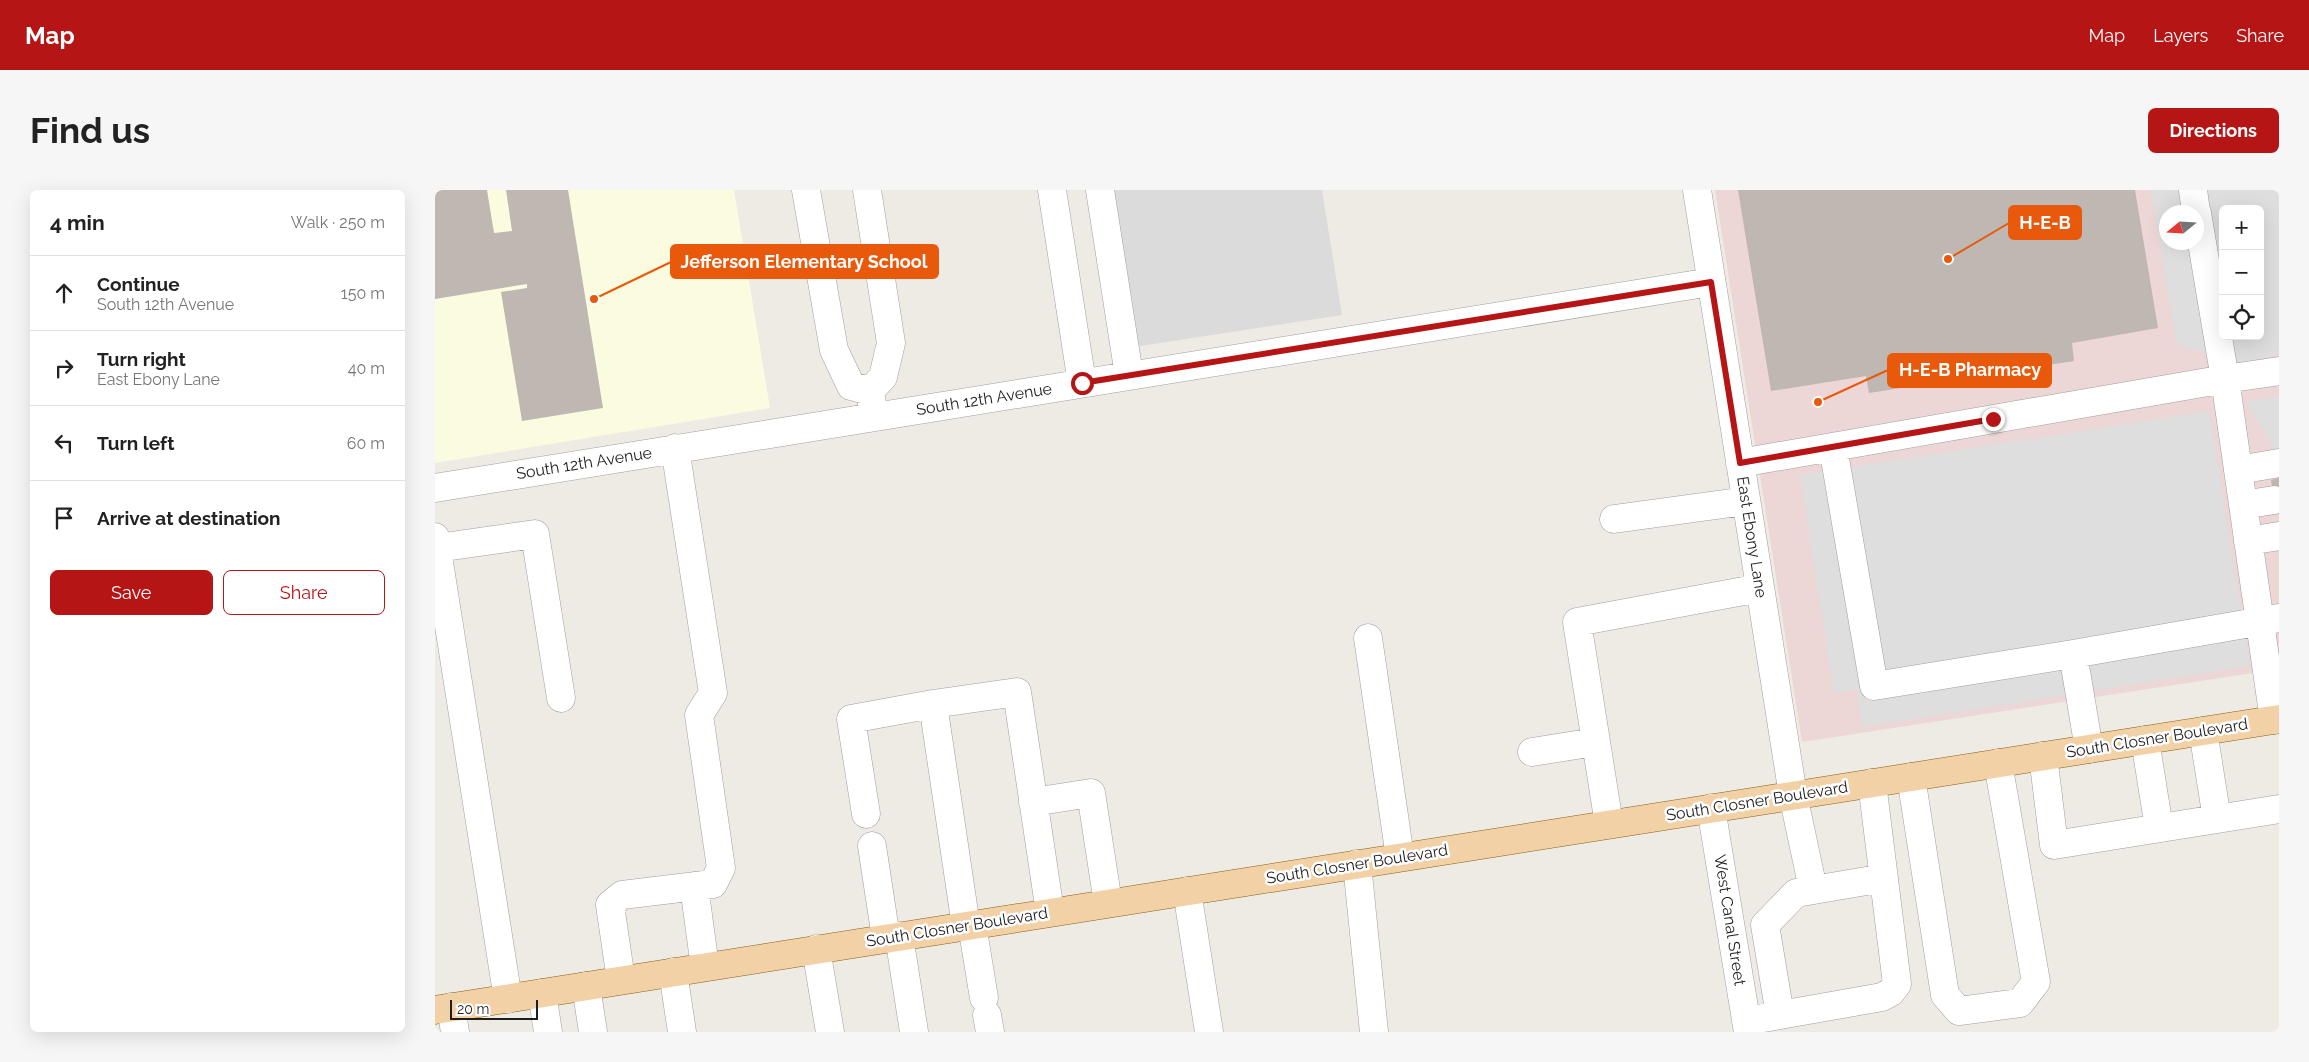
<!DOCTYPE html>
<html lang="en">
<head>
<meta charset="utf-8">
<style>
  body { margin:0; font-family:Raleway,sans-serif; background:#f6f6f6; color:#222 }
  .controls { position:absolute; right:15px; top:15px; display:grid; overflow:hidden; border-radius:8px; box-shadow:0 5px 20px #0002 }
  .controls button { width:45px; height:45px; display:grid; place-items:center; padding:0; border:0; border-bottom:1px solid #e0e0e0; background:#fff; color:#222; font:25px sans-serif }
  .compass { position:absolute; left:1724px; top:15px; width:45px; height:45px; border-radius:50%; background:#fff; box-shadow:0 5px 20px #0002; rotate:252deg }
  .scale { position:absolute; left:15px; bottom:12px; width:88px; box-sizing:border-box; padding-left:5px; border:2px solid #1e1e1e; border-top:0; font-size:14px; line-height:18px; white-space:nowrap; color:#1e1e1e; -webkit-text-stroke:4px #fff; paint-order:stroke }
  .stop { position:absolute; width:15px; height:15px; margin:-11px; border:4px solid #b61515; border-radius:50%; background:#fff }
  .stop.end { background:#b61515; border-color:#fff; box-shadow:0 1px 5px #0008 }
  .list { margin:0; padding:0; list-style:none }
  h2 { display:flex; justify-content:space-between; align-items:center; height:65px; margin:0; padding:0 20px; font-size:21px }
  h2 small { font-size:16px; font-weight:400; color:#767676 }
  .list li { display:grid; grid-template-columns:32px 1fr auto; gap:15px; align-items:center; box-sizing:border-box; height:75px; padding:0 20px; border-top:1px solid #e0e0e0 }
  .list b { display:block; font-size:19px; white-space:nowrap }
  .list p { margin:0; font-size:16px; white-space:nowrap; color:#767676 }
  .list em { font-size:16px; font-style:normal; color:#767676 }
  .actions { display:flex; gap:10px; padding:15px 20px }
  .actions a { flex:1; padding:11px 0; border:1px solid #b61515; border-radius:8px; text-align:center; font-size:18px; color:#b61515 }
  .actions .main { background:#b61515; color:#fff }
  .icon { flex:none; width:28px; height:28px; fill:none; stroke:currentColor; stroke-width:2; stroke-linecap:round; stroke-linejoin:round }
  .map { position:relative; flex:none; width:1844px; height:842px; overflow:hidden; border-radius:8px }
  header { display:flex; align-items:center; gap:30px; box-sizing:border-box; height:70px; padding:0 25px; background:#b61515; color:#fff }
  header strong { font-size:24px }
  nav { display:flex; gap:28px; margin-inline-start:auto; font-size:18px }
  .intro { display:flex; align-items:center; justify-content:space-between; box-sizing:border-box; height:120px; padding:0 30px }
  h1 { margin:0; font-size:35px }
  .button { padding:12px 22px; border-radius:8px; background:#b61515; color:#fff; font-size:18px; font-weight:700 }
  main { display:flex; gap:30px; padding:0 30px }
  aside { flex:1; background:#fff; border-radius:8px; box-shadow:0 5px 20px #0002 }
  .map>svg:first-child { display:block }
  .residential { fill:#dcdbdb }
  .commercial { fill:#edd6d6; fill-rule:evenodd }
  .education { fill:#fbfbe0 }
  .parking { fill:#dedede; fill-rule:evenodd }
  .building { fill:#beb7b2 }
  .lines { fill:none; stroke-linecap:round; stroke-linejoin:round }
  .minor-casing { stroke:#9f9f9f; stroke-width:29 }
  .major-casing { stroke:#886010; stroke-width:29 }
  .minor { stroke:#fff; stroke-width:28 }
  .major { stroke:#f2d1a6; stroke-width:28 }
  .route { stroke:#b61515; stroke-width:6 }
  .labels { text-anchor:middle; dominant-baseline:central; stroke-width:5; stroke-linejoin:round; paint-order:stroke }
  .street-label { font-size:16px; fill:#1e1e1e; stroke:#fff }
  .leader { fill:none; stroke:#e8590c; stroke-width:2 }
  .callout-dot { fill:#e8590c; stroke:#fff; stroke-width:2 }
  .callout { fill:#e8590c; stroke:#e8590c; stroke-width:2 }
  .callout-label { font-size:18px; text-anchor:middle; font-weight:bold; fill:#fff }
</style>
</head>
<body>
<header>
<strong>Map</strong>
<nav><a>Map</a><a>Layers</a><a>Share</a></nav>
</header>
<div class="intro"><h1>Find us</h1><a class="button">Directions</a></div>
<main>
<aside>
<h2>4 min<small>Walk · 250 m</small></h2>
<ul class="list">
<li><svg class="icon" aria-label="ahead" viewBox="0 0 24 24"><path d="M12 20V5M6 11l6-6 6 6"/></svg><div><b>Continue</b><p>South 12th Avenue</p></div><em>150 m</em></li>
<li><svg class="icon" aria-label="right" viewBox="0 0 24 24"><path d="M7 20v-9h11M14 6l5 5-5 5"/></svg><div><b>Turn right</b><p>East Ebony Lane</p></div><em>40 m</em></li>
<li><svg class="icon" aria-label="left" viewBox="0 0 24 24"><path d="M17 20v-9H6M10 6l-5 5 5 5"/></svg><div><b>Turn left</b></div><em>60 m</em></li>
<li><svg class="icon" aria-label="arrive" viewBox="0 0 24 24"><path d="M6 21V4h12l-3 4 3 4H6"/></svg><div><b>Arrive at destination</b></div></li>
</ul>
<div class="actions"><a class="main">Save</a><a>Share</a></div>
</aside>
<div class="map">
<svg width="1844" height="842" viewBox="0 0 1844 842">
  <rect width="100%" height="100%" fill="#eeebe5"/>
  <path class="residential" d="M 657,0 L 887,0 L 907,125 L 692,158 Z"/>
  <path class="commercial" d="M 1280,0 L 1844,0 L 1844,479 L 1367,552 ZM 1788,19 L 1825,19 L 1825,146 L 1788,146 ZM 1732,22 L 1762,22 L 1762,52 L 1732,52 Z"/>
  <path class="education" d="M 0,0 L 299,0 L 335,218 L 0,273 Z"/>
  <path class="parking" d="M 1716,0 L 1844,0 L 1844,165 L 1805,172 L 1742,155 ZM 1788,19 L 1825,19 L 1825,146 L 1788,146 ZM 1732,22 L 1762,22 L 1762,52 L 1732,52 Z
    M 1844,206 L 1844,260 L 1841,261 L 1811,212 Z
    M 1774,221 L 1815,476 L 1428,537 L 1422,500 L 1399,503 L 1365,285 Z"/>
  <path class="building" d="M 0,0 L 52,0 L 59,43 L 77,41 L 71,0 L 133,0 L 168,218 L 87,231 L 66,102 L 92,98 L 92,94 L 0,109 Z
    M 1303,0 L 1700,0 L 1723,138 L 1637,153 L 1639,171 L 1434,203 L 1431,186 L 1336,201 Z
    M 1844,288 L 1844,324 L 1841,324 L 1836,290 Z"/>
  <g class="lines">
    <defs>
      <path id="minor" d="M 371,0 L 399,160 L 416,196 L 435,201
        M 432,0 L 456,153 L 448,187 L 435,201 L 439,226
        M 617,0 L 647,193
        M 665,0 L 694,185
        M 1262,0 L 1358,605 L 1378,699
        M 1758,0 L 1761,22
        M 1762,23 L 1790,189 L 1844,181
        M 1398,257 L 1439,496 L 1638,464
        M 1305,273 L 1790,189 L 1839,530
        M 1803,280 L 1844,273
        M 0,298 L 1276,92
        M 1808,315 L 1839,310
        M 1179,329 L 1311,311
        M 0,347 L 73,809
        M 1813,351 L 1844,346
        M 2,358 L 100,344 L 126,508
        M 933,448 L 965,667
        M 1768,541 L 1782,629
        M 1710,550 L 1724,638
        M 1654,559 L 1638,464 L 1844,428
        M 1097,562 L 1160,552
        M 1608,566 L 1619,655 L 1844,619
        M 1476,587 L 1510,805 L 1524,821 L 1585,813 L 1601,792 L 1563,573
        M 598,612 L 656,603 L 673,713
        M 1276,618 L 1313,842
        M 431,624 L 416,529 L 498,514
        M 1174,634 L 1142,432 L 1325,398
        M 437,656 L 451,748
        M 922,674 L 939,842
        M 259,696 L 270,777
        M 752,701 L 774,842
        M 537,735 L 549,808
        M 531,736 L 498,514 L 582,502 L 615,722
        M 464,746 L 479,842
        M 381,759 L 395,842
        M 238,782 L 247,842
        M 186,790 L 175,715 L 187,705 L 278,694 L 286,678 L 264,525 L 278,503 L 240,258
        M 151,796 L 158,842
        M 107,803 L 113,842
        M 16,817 L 20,842
        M 552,825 L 555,842
        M 1345,825 L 1330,735 L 1361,703 L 1449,688
        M 1311,831 L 1447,807 L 1456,802 L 1462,794 L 1437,593"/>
      <path id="major" d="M 0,820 L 1844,529"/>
    </defs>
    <use href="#minor" class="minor-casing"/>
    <use href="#major" class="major-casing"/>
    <use href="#minor" class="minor"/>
    <use href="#major" class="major"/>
  </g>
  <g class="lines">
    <path class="route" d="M 647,193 L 1276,92 L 1305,273 L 1558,229"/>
  </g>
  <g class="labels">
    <g class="street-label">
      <text transform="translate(549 209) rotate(-9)">South 12th Avenue</text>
      <text transform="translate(149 273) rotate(-9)">South 12th Avenue</text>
      <text transform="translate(1317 347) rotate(81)">East Ebony Lane</text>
      <text transform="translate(1722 548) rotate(-9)">South Closner Boulevard</text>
      <text transform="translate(1322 611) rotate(-9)">South Closner Boulevard</text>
      <text transform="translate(922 674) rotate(-9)">South Closner Boulevard</text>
      <text transform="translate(1295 730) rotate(81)">West Canal Street</text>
      <text transform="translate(522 737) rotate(-9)">South Closner Boulevard</text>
    </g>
  </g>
  <path class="leader" d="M1513 69L1574 33M159 109L236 72M1383 212L1453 180"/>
  <g class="callout-dot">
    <circle cx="1513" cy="69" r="5"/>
    <circle cx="159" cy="109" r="5"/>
    <circle cx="1383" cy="212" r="5"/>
  </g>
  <g class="callout">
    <rect x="1574" y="16" width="72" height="33" rx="5"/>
    <rect x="236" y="55" width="267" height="33" rx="5"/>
    <rect x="1453" y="164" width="163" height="33" rx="5"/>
  </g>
  <g class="callout-label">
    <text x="1610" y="39">H-E-B</text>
    <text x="369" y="78">Jefferson Elementary School</text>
    <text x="1535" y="186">H-E-B Pharmacy</text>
  </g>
</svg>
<div class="controls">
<button>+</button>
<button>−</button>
<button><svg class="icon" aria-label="locate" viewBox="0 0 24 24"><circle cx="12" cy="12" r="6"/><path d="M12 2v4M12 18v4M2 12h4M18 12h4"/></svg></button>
</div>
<svg class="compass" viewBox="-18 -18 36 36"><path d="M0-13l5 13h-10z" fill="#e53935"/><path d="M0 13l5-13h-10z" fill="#767676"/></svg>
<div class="scale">20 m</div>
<div class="stop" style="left:647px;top:193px"></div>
<div class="stop end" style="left:1558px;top:229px"></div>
</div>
</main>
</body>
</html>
